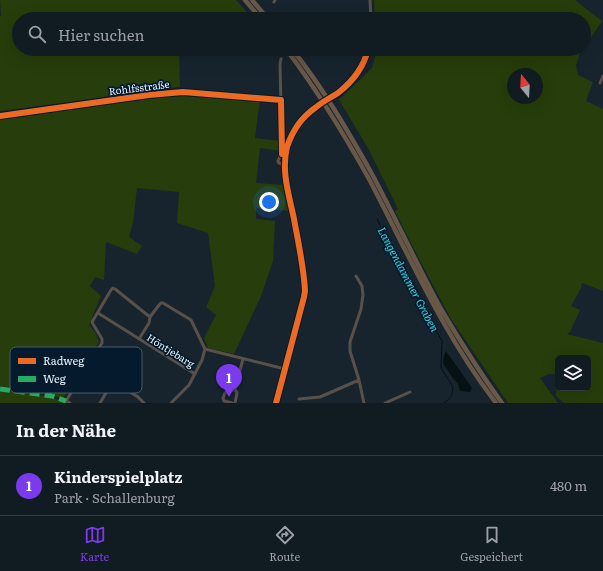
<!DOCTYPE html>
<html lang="de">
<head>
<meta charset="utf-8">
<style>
  body { margin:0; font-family:Literata,serif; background:#1a242a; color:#f1f3f6 }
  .controls { position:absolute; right:12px; bottom:12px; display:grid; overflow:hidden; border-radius:6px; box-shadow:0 4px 16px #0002 }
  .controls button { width:36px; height:36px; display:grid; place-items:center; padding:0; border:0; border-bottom:1px solid #303940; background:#111b22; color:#f1f3f6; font:20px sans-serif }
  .compass { position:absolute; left:507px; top:68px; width:36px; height:36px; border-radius:50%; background:#111b22; box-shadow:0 4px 16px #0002; rotate:342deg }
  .you { position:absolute; left:269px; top:202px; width:14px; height:14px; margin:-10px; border:3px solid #fff; border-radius:50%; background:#1a73e8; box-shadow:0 0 0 6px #1a73e833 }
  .badge { display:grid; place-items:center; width:26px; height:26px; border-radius:50%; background:#7c3aed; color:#fff; font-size:13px; font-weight:700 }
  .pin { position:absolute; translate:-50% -33px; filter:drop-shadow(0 1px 2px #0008) }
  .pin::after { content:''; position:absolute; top:21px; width:14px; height:12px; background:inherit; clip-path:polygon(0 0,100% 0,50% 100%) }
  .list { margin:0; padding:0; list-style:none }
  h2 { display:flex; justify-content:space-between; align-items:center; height:52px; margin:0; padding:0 16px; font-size:17px }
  h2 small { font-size:13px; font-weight:400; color:#9ca1a5 }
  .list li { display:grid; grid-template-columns:26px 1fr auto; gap:12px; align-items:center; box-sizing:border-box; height:60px; padding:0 16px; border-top:1px solid #303940 }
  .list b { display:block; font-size:15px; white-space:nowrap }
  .list p { margin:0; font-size:13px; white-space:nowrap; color:#9ca1a5 }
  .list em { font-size:13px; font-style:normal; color:#9ca1a5 }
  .icon { flex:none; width:22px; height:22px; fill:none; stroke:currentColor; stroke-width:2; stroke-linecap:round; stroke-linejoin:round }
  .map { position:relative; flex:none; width:603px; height:403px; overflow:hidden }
  .search { position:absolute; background:#111b22; box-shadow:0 4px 16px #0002; left:12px; right:12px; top:12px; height:44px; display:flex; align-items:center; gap:10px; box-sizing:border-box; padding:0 14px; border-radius:22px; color:#9ca1a5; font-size:15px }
  .sheet { height:112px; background:#111b22 }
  nav { display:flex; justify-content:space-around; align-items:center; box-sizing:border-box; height:56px; border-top:1px solid #303940; background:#111b22; font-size:11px; color:#9ca1a5 }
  nav a { display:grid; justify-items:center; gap:2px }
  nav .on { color:#7c3aed }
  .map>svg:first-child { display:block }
  .green { fill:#273d0b; fill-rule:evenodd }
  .water { fill:#051113 }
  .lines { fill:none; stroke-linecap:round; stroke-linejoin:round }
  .stream { stroke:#051113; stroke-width:1 }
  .minor { stroke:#59504a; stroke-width:3 }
  .highway { stroke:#695848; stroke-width:4.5 }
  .quiet { stroke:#26ab63; stroke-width:5; stroke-dasharray:10 5; stroke-linecap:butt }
  .cycleway-casing { stroke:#051b2d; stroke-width:8 }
  .cycleway { stroke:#ed6a23; stroke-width:6 }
  .labels { text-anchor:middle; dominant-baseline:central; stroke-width:3.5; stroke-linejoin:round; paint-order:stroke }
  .street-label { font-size:10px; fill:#e3f1fe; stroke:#051b2d }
  .water-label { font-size:11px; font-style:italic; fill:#28d7e4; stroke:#051b2d }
  .key { fill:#051b2d; stroke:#485b6c; stroke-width:1 }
  .key-label { font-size:11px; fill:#e3f1fe }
</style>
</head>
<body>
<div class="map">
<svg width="603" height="403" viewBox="0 0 603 403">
  <rect width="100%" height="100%" fill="#17242e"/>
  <path class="green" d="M 0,0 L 236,0 L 253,19 L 19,19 L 19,49 L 179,49 L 180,87 L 148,90 L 69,102 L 0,111 L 0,16 L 1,16 Z
    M 374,0 L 575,0 L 602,21 L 584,48 L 584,19 L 375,19 Z
    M 377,49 L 581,49 L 576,66 L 578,75 L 593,82 L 586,101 L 603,109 L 603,291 L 582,283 L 581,288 L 571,306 L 580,310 L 570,332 L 567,334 L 603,343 L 603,403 L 564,403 L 556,396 L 557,374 L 549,374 L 540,378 L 558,403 L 508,403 L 451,319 L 417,255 L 395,211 L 398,209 L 368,148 L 339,100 L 372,68 ZM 513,74 L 537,74 L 537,98 L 513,98 ZM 558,358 L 588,358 L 588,388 L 558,388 Z
    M 173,94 L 260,99 L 255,138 L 281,141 L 282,151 L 260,148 L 256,183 L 285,185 L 290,211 L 256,208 L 256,219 L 275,221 L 273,261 L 261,296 L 234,354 L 208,348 L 204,338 L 216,315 L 206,307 L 215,286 L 208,233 L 177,223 L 179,192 L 137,188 L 133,223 L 129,237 L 142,246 L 137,254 L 106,242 L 104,280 L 95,277 L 90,286 L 101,296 L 89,325 L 95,332 L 99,342 L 63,399 L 51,395 L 0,386 L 0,119 Z
    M 0,389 L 51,397 L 65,403 L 0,403 Z"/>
  <path class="water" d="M 446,351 L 472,388 L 470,392 L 460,391 L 458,384 L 452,377 L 443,363 L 444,356 Z"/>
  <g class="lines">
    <path class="stream" d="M 377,219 L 394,253 L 442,341 L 441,368 L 453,387 C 452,396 451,398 444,403"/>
    <path class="minor" d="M 370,0 L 371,19
      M 274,2 L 275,0
      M 281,59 L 280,64 L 282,151 L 278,161 L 279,163 L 284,165
      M 600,83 L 603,76
      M 0,116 L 149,95 L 183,92 L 281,100
      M 356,276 L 362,286 L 363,295 L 361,309 L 350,342 L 350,351 L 359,380 L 364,403
      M 98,313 L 195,374
      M 139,339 L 149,323 L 150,317
      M 89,365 L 114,379 L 113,381 L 138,397 L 144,403
      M 299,399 L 320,397 L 359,380
      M 70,403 L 66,401 L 102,343 L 102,339 L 93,324 L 92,322 L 111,290 L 113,288 L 115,289 L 150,317 L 159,305 L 161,303 L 163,303 L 191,320 L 205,349
      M 100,403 L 113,381
      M 171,403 L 189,385 L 202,360 L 205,349 L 285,369
      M 232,403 L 224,401 L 223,398 L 225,393 L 235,389
      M 235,403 L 237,393 L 235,389 L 243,359
      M 276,403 L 304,297 L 305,291 C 304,268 298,241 294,219 C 289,195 281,171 287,147 C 292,132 302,117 315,108 C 322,102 330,98 338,93 C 352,82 364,67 368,49
      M 385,403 L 410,392"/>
    <path class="highway" d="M 245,0 L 261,19
      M 252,0 L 268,19
      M 286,49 C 317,90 344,134 369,179 C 409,255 443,334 496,403
      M 292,49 C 323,88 348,131 372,174 C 396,219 417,265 441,309 C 460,341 480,373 502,403"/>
    <path class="quiet" d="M 0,389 L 52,396 L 66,401"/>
    <defs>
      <path id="cycleway" d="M 0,116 L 149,95 L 183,92 L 281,100 L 282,151 L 282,154
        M 276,403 L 304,297 L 305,291 C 304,268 298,241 294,219 C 289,195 281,171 287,147 C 292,132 302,117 315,108 C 322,102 330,98 338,93 C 352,82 364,67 368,49"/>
    </defs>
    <use href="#cycleway" class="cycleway-casing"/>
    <use href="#cycleway" class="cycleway"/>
  </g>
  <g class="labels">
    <g class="street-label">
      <text transform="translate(139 87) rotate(-7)">Rohlfsstraße</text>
      <text transform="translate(171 350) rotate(32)">Höntjebarg</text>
    </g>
    <g class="water-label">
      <text transform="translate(409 279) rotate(62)">Langendammer Graben</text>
    </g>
  </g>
  <rect x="10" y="347" width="132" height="46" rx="6" class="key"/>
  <rect x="18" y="358" width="18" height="6" fill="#ed6a23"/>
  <rect x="18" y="376" width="18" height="6" fill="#26ab63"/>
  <g class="key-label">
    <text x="43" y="365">Radweg</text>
    <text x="43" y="383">Weg</text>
  </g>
</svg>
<div class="controls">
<button><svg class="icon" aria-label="layers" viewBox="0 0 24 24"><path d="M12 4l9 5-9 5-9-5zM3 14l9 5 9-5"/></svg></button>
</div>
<svg class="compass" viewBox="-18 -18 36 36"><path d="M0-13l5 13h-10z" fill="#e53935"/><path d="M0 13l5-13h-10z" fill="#9ca1a5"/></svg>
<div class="you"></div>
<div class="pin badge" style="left:229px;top:397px">1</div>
<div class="search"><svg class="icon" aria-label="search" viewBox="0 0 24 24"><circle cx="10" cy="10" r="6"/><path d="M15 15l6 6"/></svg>Hier suchen</div>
</div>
<section class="sheet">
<h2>In der Nähe<small></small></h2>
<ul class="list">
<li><span class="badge">1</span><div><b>Kinderspielplatz</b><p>Park · Schallenburg</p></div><em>480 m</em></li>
</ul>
</section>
<nav>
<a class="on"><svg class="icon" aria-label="map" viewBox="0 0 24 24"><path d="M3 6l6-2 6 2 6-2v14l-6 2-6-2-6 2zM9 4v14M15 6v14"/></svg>Karte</a>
<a><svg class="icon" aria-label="directions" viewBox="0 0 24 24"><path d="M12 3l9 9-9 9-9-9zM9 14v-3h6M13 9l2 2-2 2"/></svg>Route</a>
<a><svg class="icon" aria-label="saved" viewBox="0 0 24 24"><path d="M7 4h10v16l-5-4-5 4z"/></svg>Gespeichert</a>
</nav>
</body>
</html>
